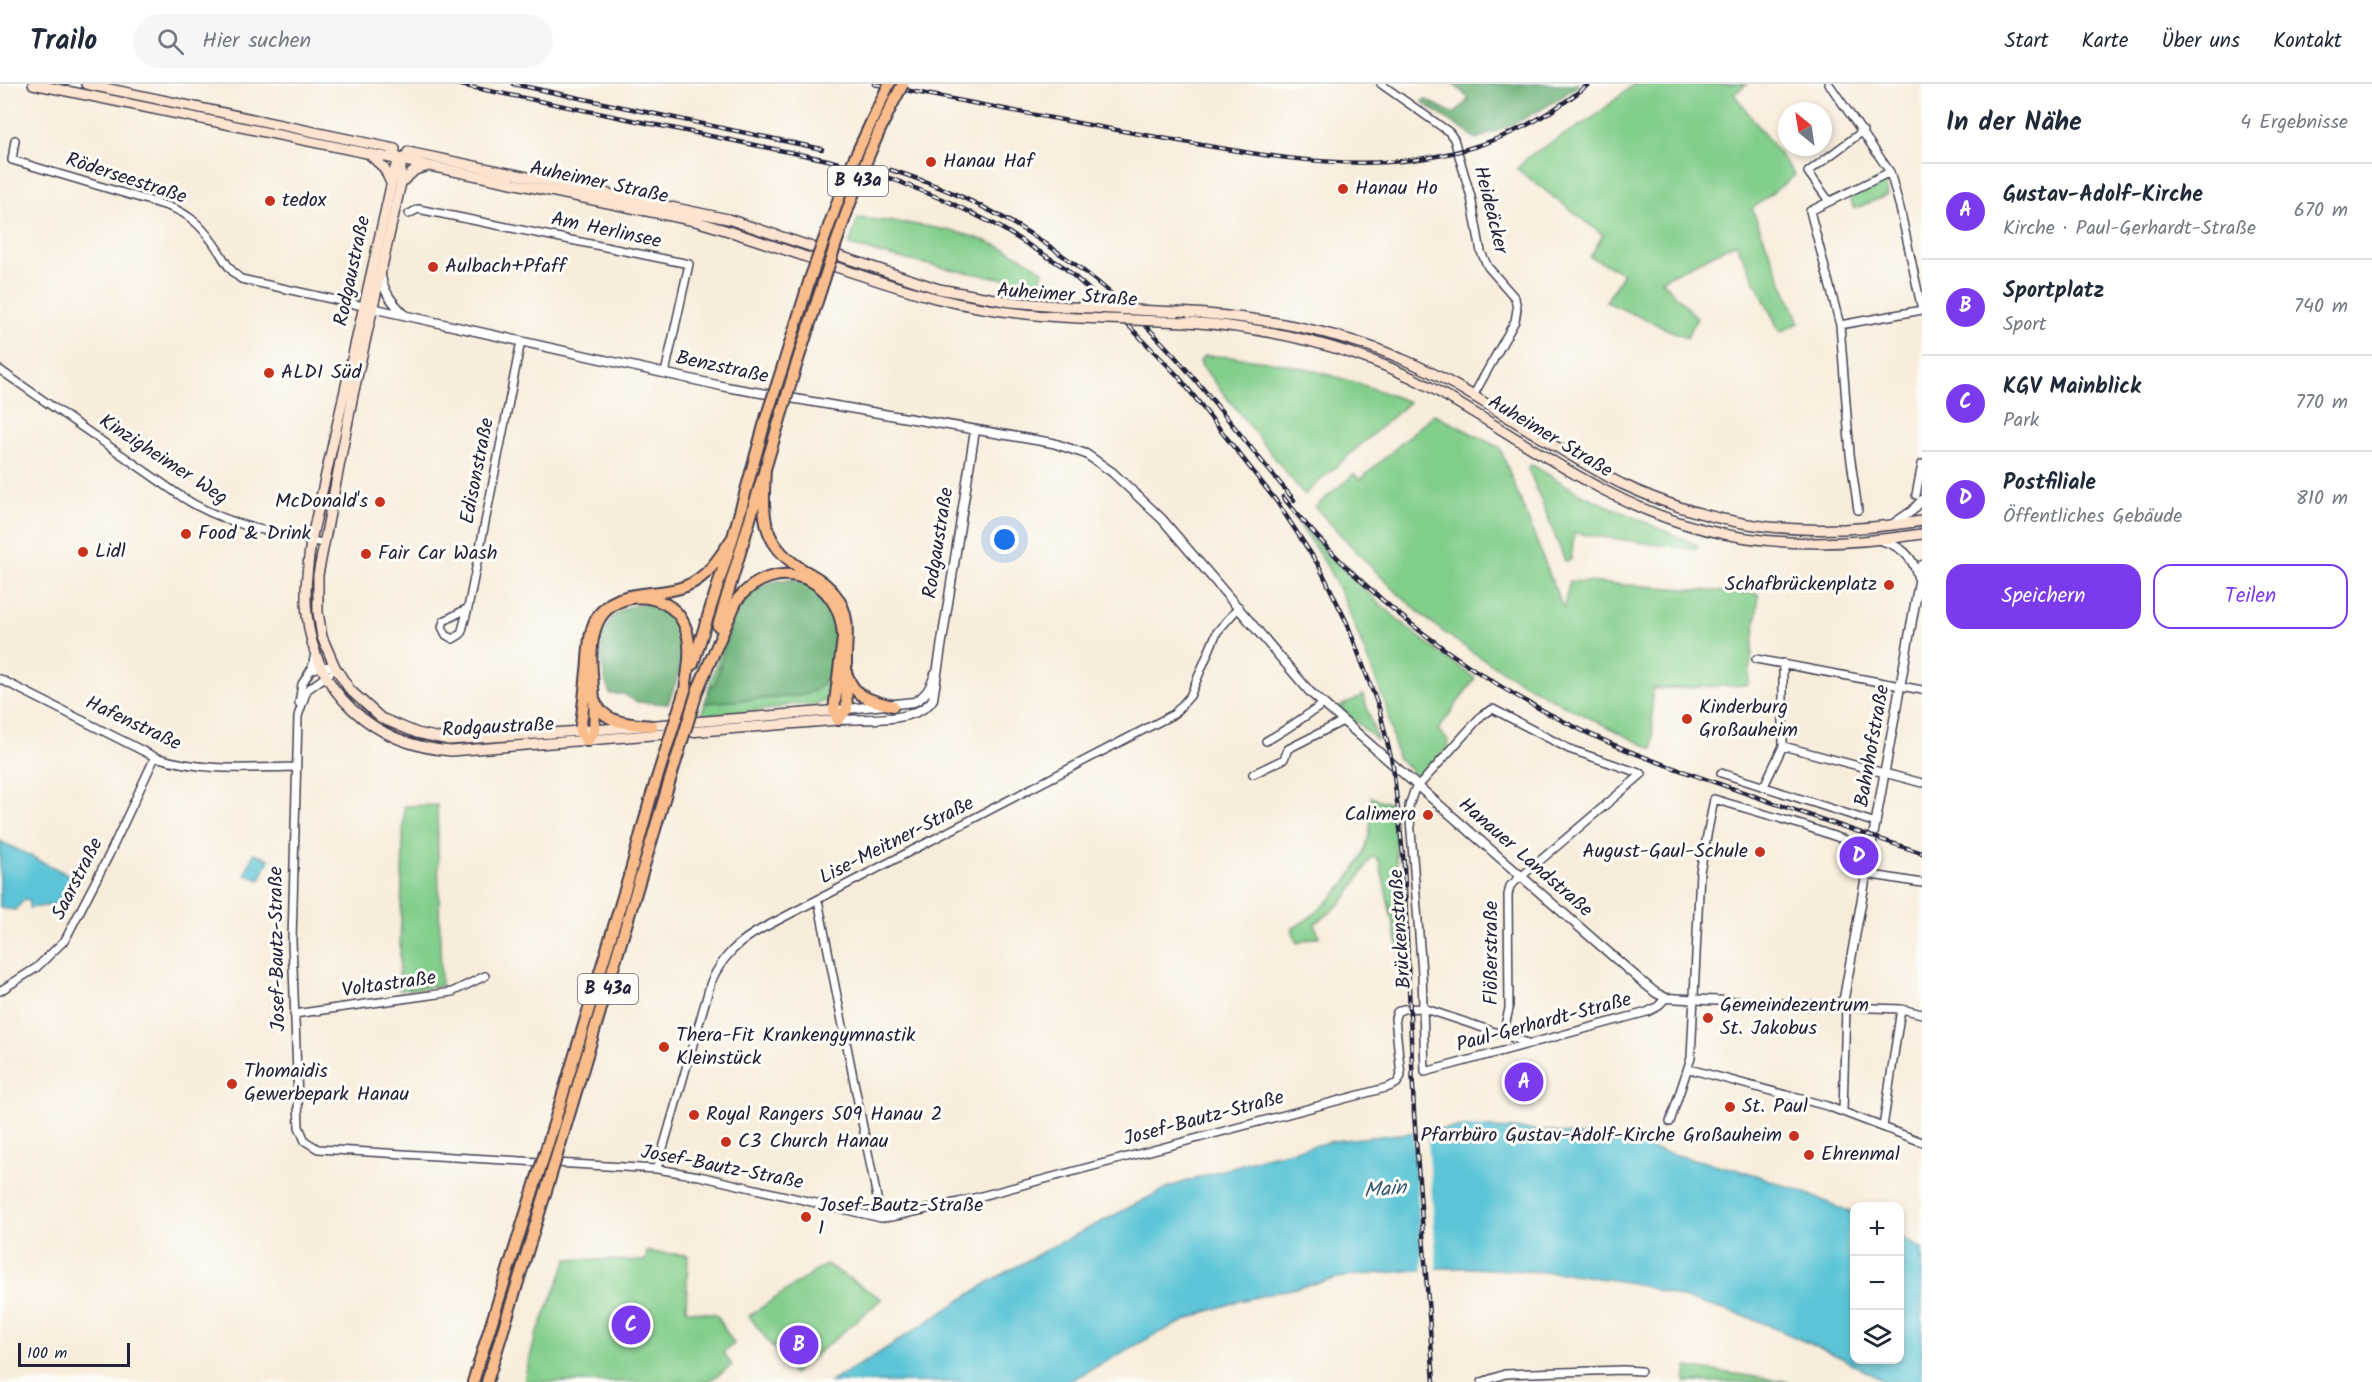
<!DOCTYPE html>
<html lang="de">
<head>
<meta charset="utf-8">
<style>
  body { margin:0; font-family:Kalam,sans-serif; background:#f6f6f7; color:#1f2937 }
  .controls { position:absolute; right:18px; bottom:18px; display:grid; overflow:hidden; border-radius:12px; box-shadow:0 3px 9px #0003 }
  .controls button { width:54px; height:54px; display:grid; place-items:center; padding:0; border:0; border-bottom:2px solid #e0e1e3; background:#fff; color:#1f2937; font:30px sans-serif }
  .compass { position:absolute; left:1778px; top:18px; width:54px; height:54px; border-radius:50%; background:#fff; box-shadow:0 3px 9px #0003; rotate:330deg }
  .scale { position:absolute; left:18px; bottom:15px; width:112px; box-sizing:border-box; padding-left:6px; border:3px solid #22223b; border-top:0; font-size:16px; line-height:21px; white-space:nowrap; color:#22223b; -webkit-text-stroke:4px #fdfcf7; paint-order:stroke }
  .you { position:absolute; left:1005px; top:456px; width:21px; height:21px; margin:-15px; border:4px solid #fff; border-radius:50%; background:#1a73e8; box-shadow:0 0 0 9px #1a73e833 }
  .badge { display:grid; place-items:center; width:39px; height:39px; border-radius:50%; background:#7c3aed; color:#fff; font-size:20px; font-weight:700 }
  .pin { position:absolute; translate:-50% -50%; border:3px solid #fff; box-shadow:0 2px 6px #0006 }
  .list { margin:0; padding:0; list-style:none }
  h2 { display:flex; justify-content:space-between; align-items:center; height:78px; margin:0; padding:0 24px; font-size:26px }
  h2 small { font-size:20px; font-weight:400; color:#747a83 }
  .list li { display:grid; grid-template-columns:39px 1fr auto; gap:18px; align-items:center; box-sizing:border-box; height:96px; padding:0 24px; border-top:2px solid #e0e1e3 }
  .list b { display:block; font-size:22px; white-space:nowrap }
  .list p { margin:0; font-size:20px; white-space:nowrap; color:#747a83 }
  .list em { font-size:20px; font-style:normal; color:#747a83 }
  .actions { display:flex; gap:12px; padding:18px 24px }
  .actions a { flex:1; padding:14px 0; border:2px solid #7c3aed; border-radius:18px; text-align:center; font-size:21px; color:#7c3aed }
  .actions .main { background:#7c3aed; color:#fff }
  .icon { flex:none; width:33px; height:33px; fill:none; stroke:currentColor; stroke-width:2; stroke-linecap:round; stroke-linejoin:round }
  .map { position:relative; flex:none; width:1922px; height:1298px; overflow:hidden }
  header { display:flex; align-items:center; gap:36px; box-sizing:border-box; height:84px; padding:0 30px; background:#fff; border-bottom:2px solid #e0e1e3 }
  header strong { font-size:28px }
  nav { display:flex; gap:33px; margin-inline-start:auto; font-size:21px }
  .search { width:420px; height:54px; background:#f6f6f7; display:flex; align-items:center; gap:15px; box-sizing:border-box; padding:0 21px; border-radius:33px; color:#747a83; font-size:22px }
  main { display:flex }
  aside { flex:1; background:#fff }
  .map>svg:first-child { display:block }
  .green { fill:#82ce8b; stroke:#527863; stroke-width:1.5 }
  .forest { fill:#69b177; stroke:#466a59; stroke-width:1.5 }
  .water { fill:#5bc4d6; stroke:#3e7388; stroke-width:1.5 }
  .pier { fill:#f8eddb }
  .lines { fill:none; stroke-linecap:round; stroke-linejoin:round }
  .minor-casing { stroke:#424053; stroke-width:10 }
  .tertiary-casing { stroke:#424053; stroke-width:11 }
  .secondary-casing { stroke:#424053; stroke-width:12 }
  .trunk-casing { stroke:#424053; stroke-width:14 }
  .minor { stroke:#fff; stroke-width:7 }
  .tertiary { stroke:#fff; stroke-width:8 }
  .secondary { stroke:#fde4d0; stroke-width:9 }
  .trunk { stroke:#f9bc8a; stroke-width:10 }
  .rail-casing { stroke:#22223b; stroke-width:4.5 }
  .rail { stroke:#fdfcf7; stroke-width:2; stroke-dasharray:7; stroke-linecap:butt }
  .secondary-bridge-casing { stroke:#424053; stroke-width:12; stroke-linecap:butt }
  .trunk-bridge-casing { stroke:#424053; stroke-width:14; stroke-linecap:butt }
  .secondary-bridge { stroke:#fde4d0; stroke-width:9 }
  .trunk-bridge { stroke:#f9bc8a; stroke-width:10 }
  .poi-dot { fill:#c8321e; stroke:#fdfcf7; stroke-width:2 }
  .labels { text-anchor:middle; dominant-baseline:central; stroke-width:6; stroke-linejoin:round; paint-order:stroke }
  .shield { fill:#fdfcf7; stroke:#646373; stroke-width:1.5 }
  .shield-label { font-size:18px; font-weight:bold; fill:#22223b }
  .poi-label { font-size:20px; fill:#22223b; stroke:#fdfcf7; text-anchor:start }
  .street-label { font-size:20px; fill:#22223b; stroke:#fdfcf7 }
  .water-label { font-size:21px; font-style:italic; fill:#365b71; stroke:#fdfcf7 }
</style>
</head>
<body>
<header>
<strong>Trailo</strong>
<div class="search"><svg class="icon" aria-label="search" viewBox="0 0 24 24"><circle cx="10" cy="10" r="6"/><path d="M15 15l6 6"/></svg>Hier suchen</div>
<nav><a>Start</a><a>Karte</a><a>Über uns</a><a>Kontakt</a></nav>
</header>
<main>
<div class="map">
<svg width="1922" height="1298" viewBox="0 0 1922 1298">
  <rect width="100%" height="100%" fill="#fdfcf7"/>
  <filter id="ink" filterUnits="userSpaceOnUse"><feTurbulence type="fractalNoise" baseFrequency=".0167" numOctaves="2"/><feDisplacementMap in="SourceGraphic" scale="12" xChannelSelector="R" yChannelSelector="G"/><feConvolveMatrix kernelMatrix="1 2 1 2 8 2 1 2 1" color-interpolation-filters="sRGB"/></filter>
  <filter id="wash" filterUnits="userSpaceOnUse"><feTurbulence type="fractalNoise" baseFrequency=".008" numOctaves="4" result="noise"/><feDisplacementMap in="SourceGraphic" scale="24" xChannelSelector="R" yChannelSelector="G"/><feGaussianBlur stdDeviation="1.35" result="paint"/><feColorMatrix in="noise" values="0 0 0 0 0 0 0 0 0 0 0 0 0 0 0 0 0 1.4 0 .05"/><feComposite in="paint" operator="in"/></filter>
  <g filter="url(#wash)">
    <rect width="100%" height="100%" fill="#f8eddb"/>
    <path class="green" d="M 1634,0 L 1747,0 L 1734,10 L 1795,91 L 1752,125 L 1799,239 L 1780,248 L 1736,159 L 1661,196 L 1697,234 L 1687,254 L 1606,218 L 1623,189 L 1590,173 L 1603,151 L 1517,85 L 1529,72 L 1594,33 Z
      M 1884,94 L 1888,111 L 1854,125 L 1849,111 Z
      M 858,134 C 925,141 986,146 1043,187 L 1040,200 C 975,191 912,179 849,161 Z
      M 1204,272 C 1275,272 1344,292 1409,318 L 1304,411 L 1201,281 L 1200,277 Z
      M 1434,330 L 1500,364 L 1563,525 L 1570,497 L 1759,510 L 1748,601 L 1652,605 L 1653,665 C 1580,630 1507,595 1442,547 C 1395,511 1355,466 1315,423 L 1354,390 L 1360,396 Z
      M 1532,381 L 1579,409 L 1697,461 L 1696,466 L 1574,449 L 1571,476 L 1565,477 L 1529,386 L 1528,383 Z
      M 1291,429 C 1347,493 1404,546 1475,594 L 1438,646 L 1448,656 L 1447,665 L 1417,692 L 1397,673 L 1386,622 L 1344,515 L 1324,477 Z
      M 794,494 L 841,544 L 833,600 L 826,617 L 812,622 L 794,620 L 773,625 L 701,632 L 705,619 L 798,612 L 831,585 L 837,559 L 789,496 L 781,497 L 737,529 L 715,600 L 709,604 L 732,526 L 753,502 Z
      M 1363,611 L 1377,656 L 1339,623 Z
      M 1371,713 L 1394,721 L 1401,876 L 1379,776 L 1372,772 C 1352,805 1348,818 1314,840 L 1320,852 L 1297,859 L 1292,845 C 1323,827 1359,791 1368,755 C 1372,742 1371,727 1371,713 Z
      M 437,721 L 441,902 L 399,906 L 404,722 Z
      M 647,1168 L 688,1171 L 686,1226 L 716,1230 L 734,1260 L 723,1268 L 732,1281 L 708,1298 L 525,1298 L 525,1291 L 536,1252 L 568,1175 L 645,1177 Z
      M 826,1180 L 882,1215 L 793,1290 L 749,1232 Z
      M 1687,1283 L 1791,1298 L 1685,1298 Z"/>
    <path class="forest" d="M 1454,0 L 1580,0 C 1548,24 1514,42 1476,55 L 1422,18 L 1425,15 L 1454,30 L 1469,15 Z
      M 789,496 C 831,499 843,544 833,579 C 830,590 823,603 811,608 C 808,610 802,611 798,612 L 705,619 L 709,604 L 715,600 C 727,566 729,509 771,498 C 777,497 783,497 789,496 Z
      M 646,520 C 658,523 666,528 674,538 C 694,563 677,593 668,620 L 637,618 L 624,610 L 610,610 C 595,573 595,521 646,520 Z"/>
    <path class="water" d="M 0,757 L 75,794 L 62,820 L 29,824 L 29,816 L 25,815 L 15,826 L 0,824 Z
      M 254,769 L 269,775 L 260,796 L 245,790 Z
      M 1465,1043 L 1540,1046 L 1627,1059 L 1750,1089 L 1803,1108 L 1854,1130 L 1854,1276 L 1900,1276 L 1900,1152 L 1922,1165 L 1922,1298 L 1885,1298 L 1840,1273 L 1754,1235 L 1632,1199 L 1566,1189 L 1471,1184 L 1439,1184 L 1348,1192 L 1239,1217 L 1203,1229 L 1158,1249 L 1068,1298 L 830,1298 L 876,1271 L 989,1198 L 1046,1166 L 1169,1103 L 1261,1074 L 1334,1057 Z"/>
    <path class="pier" d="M 1427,1043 L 1437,1187 L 1423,1188 L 1413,1044 Z"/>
  </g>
  <g filter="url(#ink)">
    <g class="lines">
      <defs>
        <path id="minor" d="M 1381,0 L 1449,48 L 1454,55 L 1471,113 L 1481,168 L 1488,183 L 1515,214 L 1517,225 L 1515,237 L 1473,312
          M 1829,0 L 1890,88 L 1900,124 L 1922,226
          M 15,56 L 12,76 L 167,122 C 192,130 206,147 220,169 C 226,179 231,188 241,195 L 363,222
          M 1829,117 L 1808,88 L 1863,47
          M 409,130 L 418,125 L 689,180 L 665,289
          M 1840,241 L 1922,226
          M 0,286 L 182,413 C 225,441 273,449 323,459
          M 1916,411 L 1922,380
          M 1858,426 L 1850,370 L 1840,241 L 1810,127 L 1890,88
          M 468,524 L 461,550 L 453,555 L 446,551 L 442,543 L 444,537 L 468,524 L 521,257
          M 1756,575 L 1922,606
          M 310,587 L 321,582 L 335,583 L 329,590 L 307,606 L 298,632 L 292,857 L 299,1043 L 305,1057 L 318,1065 L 657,1085 L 699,1092 L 881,1134 L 891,1133 L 959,1118 L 1389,1003 L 1397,999 L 1401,992 L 1395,934 L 1397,928 L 1403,925 L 1423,924 L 1531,960
          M 0,595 L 155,673 C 205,688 244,684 295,683
          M 299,619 L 302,600 L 312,584 L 315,569
          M 1266,657 C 1287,646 1304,632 1324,620
          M 1783,662 L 1922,699
          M 1721,689 L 1876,739
          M 1253,690 L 1284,675 L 1288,665 L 1343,637
          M 1642,690 L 1569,665 L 1493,625 L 1482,631 L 1414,707 L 1409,722 L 1422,889 L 1425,988 L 1647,928 L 1657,923 L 1666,914
          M 1764,702 L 1783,662 L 1783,579
          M 1866,790 L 1922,799
          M 818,816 L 881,1134
          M 0,907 L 36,884 L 65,856 L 109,771 L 155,673
          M 1842,920 L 1846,923 L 1901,925 L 1922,930
          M 294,930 L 452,908 L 485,892
          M 1503,950 L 1509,925 L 1508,811 L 1510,802 L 1642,690
          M 1689,985 L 1827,1022 L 1922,1058
          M 1843,1027 L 1846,923
          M 1670,1038 L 1691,974 L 1700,788 L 1714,715 L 1805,742 L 1871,765
          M 1883,1043 L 1901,925
          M 657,1085 L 711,898 C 722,873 739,857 763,844 L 1174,630 L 1190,612 L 1217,548 L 1239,523
          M 1482,1298 L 1505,1290 L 1623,1286 L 1641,1287"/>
        <path id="tertiary" d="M 381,192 C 384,209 393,219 405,231
          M 367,223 L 726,303 L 1053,359 L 1086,370 L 1112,388 L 1162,435 L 1310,608 L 1640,896 L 1656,909 L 1666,914 L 1830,922 L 1840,919 L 1844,914 L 1922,481
          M 1893,440 L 1912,427 L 1922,416
          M 1880,456 C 1901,462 1913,472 1918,493
          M 847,625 L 914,618 C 926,612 931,603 935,590
          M 838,636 C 865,634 917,640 933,615 L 975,346"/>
        <path id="secondary" d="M 33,0 L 695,137 C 776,160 854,192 935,214 C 982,226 1031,232 1079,234
          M 86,0 L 395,65
          M 390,64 L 401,78 L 401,99 L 353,311 L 318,491 L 318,528 L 322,553 L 335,583 L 350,606 L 381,634 L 417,649 L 449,656 L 594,646 L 841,626
          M 408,68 L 728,135 L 939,205 L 1011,218 L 1070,223
          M 412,69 L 400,76 L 395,84 L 311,457 C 308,482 304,506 307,531 C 315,609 374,661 451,667 L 838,636
          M 369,70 L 384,84 L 391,99
          M 401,99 L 415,86 L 426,83
          M 1177,228 C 1254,232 1331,244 1402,275 C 1451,295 1495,326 1540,353 C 1567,369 1594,386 1622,400 C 1725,448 1811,454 1922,437
          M 1187,238 C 1272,244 1355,263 1430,303 C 1521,353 1604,421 1706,446 C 1778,464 1850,461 1922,450"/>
        <path id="trunk" d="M 783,282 L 810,195
          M 795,285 L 823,199
          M 718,542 L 780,335
          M 693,580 L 733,453 L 767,331
          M 848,593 C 855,614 873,617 893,622
          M 698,605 L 737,516 C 776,468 842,493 843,554 L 834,626 L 838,636 L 847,625 C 846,608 846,591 846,574 C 846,556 850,538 841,520 C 833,504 820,495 805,487 C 759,460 763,431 765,384
          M 685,606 C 688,584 694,560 683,538 C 667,506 612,504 597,540 C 584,574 598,611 594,646 C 593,650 590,654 587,657 L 580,647 C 583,627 585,607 587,587 C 589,571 588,552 595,537 C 613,501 655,515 686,502 C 708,493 720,473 733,453
          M 594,615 C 603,640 629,640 652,642
          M 559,1064 L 665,712
          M 546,1066 L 631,786 L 651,713
          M 473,1298 L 537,1094
          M 487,1298 L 550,1094"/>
      </defs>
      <use href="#minor" class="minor-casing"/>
      <use href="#tertiary" class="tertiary-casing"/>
      <use href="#secondary" class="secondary-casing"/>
      <use href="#trunk" class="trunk-casing"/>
      <use href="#minor" class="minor"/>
      <use href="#tertiary" class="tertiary"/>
      <use href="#secondary" class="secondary"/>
      <use href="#trunk" class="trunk"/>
      <defs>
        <path id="rail" d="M 456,0 L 828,76 L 895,96 L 949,118 L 998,142 L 1064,183 L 1128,241 L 1178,292 L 1277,418 L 1319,482 L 1347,539 L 1379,624 L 1393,682 L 1404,780 L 1414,1029 L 1434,1298
          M 513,0 L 822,65
          M 874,0 C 967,18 1059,36 1151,52 C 1311,80 1451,112 1589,0
          M 891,86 C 985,115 1070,168 1141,237 C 1197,292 1243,356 1294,416
          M 1283,413 C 1363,512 1466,591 1581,646 C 1631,670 1685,688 1737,706 C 1799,728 1860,749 1922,769"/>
      </defs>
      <use href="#rail" class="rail-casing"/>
      <use href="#rail" class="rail"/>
      <defs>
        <path id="secondary-bridge" d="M 1070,223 L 1177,228
          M 1079,234 L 1187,238"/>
        <path id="trunk-bridge" d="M 810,195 L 849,86 L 889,0
          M 823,199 C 845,131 868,63 903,0
          M 767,331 L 783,282
          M 780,335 L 795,285
          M 665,712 L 698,605
          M 651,713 L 685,606
          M 537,1094 L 546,1066
          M 550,1094 L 559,1064"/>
      </defs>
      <use href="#secondary-bridge" class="secondary-bridge-casing"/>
      <use href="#trunk-bridge" class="trunk-bridge-casing"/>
      <use href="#secondary-bridge" class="secondary-bridge"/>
      <use href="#trunk-bridge" class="trunk-bridge"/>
    </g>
  </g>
  <g class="poi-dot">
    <circle cx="931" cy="78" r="6"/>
    <circle cx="1343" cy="105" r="6"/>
    <circle cx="270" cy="117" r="6"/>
    <circle cx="433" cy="183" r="6"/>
    <circle cx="269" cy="289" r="6"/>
    <circle cx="380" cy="418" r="6"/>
    <circle cx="186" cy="450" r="6"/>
    <circle cx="83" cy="468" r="6"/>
    <circle cx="366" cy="470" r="6"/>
    <circle cx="1889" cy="501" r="6"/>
    <circle cx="1687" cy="635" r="6"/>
    <circle cx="1428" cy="731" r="6"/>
    <circle cx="1760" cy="768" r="6"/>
    <circle cx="1708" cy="934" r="6"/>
    <circle cx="664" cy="963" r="6"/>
    <circle cx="232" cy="1000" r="6"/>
    <circle cx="1730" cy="1023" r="6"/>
    <circle cx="694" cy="1031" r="6"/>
    <circle cx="1794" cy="1052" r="6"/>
    <circle cx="726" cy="1058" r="6"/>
    <circle cx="1809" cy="1071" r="6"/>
    <circle cx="806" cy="1133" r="6"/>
  </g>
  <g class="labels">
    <g class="shield">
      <rect x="828" y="82" width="60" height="30" rx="4.5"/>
      <rect x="578" y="890" width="60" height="30" rx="4.5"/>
    </g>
    <g class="shield-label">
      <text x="858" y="97">B 43a</text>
      <text x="608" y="905">B 43a</text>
    </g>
    <g class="poi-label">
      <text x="943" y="78">Hanau Haf</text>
      <text x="1355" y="105">Hanau Ho</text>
      <text x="282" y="117">tedox</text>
      <text x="445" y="183">Aulbach+Pfaff</text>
      <text x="281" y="289">ALDI Süd</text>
      <text x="368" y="418" text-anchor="end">McDonald's</text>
      <text x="198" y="450">Food &amp; Drink</text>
      <text x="95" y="468">Lidl</text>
      <text x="378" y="470">Fair Car Wash</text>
      <text x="1877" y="501" text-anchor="end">Schafbrückenplatz</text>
      <text x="1699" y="624">Kinderburg<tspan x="1699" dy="23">Großauheim</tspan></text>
      <text x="1416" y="731" text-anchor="end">Calimero</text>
      <text x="1748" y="768" text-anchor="end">August-Gaul-Schule</text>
      <text x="1720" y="922">Gemeindezentrum<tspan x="1720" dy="23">St. Jakobus</tspan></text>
      <text x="676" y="952">Thera-Fit Krankengymnastik<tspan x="676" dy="23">Kleinstück</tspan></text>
      <text x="244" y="988">Thomaidis<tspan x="244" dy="23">Gewerbepark Hanau</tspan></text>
      <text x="1742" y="1023">St. Paul</text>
      <text x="706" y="1031">Royal Rangers 509 Hanau 2</text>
      <text x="1782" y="1052" text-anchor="end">Pfarrbüro Gustav-Adolf-Kirche Großauheim</text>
      <text x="738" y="1058">C3 Church Hanau</text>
      <text x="1821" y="1071">Ehrenmal</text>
      <text x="818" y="1122">Josef-Bautz-Straße<tspan x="818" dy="23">1</tspan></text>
    </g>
    <g class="street-label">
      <text transform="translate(126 95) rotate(18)">Röderseestraße</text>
      <text transform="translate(599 99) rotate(12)">Auheimer Straße</text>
      <text transform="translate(1490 126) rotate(76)">Heideäcker</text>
      <text transform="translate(606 147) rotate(12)">Am Herlinsee</text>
      <text transform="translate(353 187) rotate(-78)">Rodgaustraße</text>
      <text transform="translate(1067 212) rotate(4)">Auheimer Straße</text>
      <text transform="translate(722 284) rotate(12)">Benzstraße</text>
      <text transform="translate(1550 353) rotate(31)">Auheimer Straße</text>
      <text transform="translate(163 376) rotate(33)">Kinzigheimer Weg</text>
      <text transform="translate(478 387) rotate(-79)">Edisonstraße</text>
      <text transform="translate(939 459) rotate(-81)">Rodgaustraße</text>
      <text transform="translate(133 640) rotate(25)">Hafenstraße</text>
      <text transform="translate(498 644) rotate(-3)">Rodgaustraße</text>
      <text transform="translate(1873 662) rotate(-80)">Bahnhofstraße</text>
      <text transform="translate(897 757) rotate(-27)">Lise-Meitner-Straße</text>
      <text transform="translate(1525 774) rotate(41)">Hanauer Landstraße</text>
      <text transform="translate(78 795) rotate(-63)">Saarstraße</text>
      <text transform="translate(1401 845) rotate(-94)">Brückenstraße</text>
      <text transform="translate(278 865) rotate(-91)">Josef-Bautz-Straße</text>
      <text transform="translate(1492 869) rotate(-90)">Flößerstraße</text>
      <text transform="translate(389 901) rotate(-8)">Voltastraße</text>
      <text transform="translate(1544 939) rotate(-15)">Paul-Gerhardt-Straße</text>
      <text transform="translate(1204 1035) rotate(-15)">Josef-Bautz-Straße</text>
      <text transform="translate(722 1084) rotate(11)">Josef-Bautz-Straße</text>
    </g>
    <g class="water-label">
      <text transform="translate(1385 1106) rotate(-5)">Main</text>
    </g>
  </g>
</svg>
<div class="controls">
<button>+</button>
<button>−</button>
<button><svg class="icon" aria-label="layers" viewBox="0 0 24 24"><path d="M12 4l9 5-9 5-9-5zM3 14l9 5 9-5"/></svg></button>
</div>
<svg class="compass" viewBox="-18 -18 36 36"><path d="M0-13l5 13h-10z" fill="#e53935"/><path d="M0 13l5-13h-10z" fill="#747a83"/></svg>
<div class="scale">100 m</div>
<div class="you"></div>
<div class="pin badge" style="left:1524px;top:998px">A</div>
<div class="pin badge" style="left:799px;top:1261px">B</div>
<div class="pin badge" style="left:631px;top:1241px">C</div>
<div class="pin badge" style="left:1859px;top:772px">D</div>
</div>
<aside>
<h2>In der Nähe<small>4 Ergebnisse</small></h2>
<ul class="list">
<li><span class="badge">A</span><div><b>Gustav-Adolf-Kirche</b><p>Kirche · Paul-Gerhardt-Straße</p></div><em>670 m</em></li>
<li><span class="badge">B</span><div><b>Sportplatz</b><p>Sport</p></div><em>740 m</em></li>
<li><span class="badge">C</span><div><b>KGV Mainblick</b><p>Park</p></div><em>770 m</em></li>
<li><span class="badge">D</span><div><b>Postfiliale</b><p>Öffentliches Gebäude</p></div><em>810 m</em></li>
</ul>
<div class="actions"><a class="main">Speichern</a><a>Teilen</a></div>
</aside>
</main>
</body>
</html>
